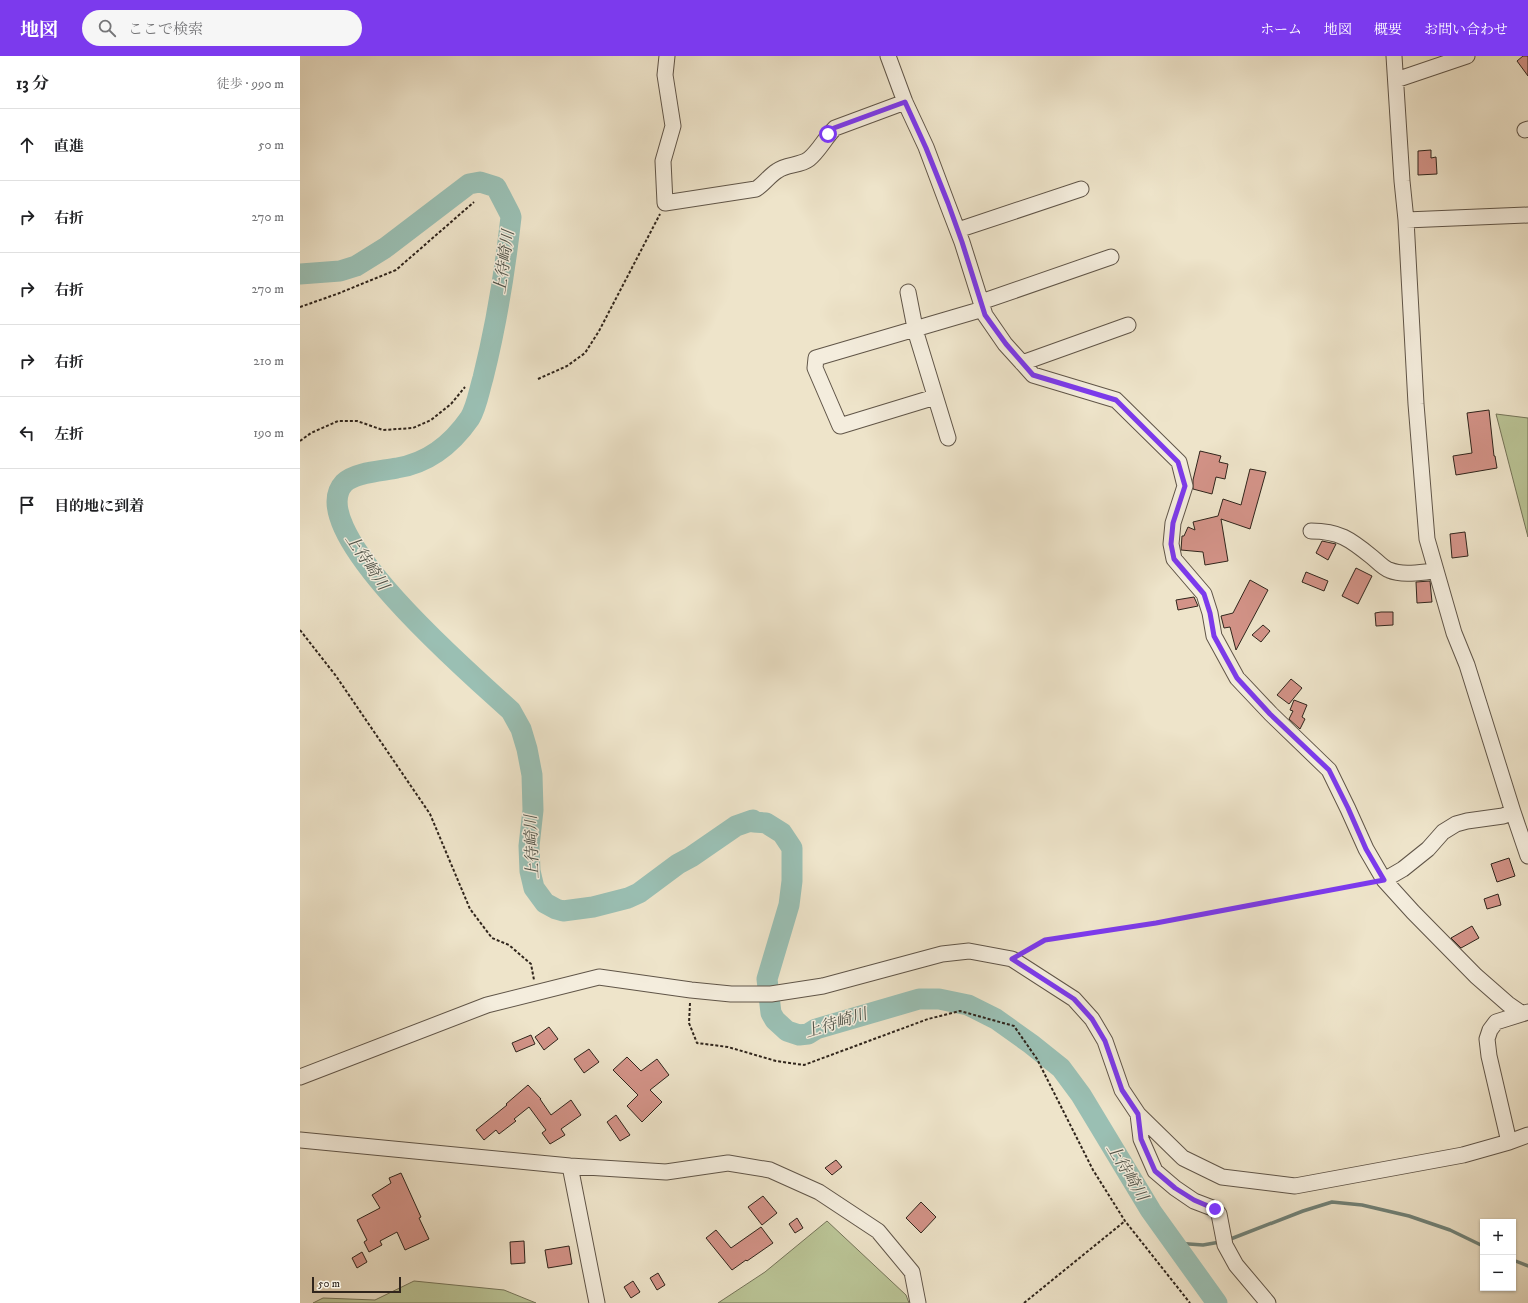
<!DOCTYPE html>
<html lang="ja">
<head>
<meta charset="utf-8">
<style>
  body { margin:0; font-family:"IM FELL DW Pica","Noto Serif JP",serif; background:#f6f6f6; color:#202124 }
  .controls { position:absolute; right:12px; bottom:12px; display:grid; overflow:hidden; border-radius:0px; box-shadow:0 1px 3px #0004 }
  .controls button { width:36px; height:36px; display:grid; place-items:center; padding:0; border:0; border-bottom:1px solid #e0e0e0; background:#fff; color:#202124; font:20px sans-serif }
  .scale { position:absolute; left:12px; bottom:10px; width:89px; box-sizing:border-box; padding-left:4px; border:2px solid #30251c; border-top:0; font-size:11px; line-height:14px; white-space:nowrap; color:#30251c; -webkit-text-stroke:3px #f4eddd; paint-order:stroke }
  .stop { position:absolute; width:12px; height:12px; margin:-9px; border:3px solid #7c3aed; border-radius:50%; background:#fff }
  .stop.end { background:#7c3aed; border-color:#fff; box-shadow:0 1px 4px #0008 }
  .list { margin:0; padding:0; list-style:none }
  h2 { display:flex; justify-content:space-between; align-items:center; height:52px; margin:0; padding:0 16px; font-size:17px }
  h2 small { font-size:13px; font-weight:400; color:#757577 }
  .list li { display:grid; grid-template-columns:26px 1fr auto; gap:12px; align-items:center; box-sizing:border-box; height:72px; padding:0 16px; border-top:1px solid #e0e0e0 }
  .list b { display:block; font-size:15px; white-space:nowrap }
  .list em { font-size:13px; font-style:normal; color:#757577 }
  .icon { flex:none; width:22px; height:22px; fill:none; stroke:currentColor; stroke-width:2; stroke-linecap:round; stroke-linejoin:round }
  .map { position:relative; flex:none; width:1228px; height:1247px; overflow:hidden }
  header { display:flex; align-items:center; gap:24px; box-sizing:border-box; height:56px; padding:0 20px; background:#7c3aed; color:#fff }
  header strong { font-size:19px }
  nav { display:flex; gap:22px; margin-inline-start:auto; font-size:14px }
  .search { width:280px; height:36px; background:#f6f6f6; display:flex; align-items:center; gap:10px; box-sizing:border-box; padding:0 14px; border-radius:22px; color:#757577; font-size:15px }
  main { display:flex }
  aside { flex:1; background:#fff }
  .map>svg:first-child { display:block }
  .green { fill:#bac496; stroke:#757459 }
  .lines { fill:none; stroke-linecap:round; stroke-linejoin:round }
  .stream { stroke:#708177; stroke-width:3.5 }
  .river { stroke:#9abfb3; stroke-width:21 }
  .building { fill:#d39388; stroke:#30251c }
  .minor-casing { stroke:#605548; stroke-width:17 }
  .path { stroke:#30251c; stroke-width:2; stroke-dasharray:3 2; stroke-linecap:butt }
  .minor { stroke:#f4eddd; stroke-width:15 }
  .route { stroke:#7c3aed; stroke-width:5 }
  .labels { text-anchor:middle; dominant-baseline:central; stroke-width:3; stroke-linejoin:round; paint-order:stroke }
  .water-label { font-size:16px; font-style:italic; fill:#505349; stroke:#f4eddd }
</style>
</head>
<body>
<header>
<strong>地図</strong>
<div class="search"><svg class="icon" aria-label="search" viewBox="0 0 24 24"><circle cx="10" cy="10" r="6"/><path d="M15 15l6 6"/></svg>ここで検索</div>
<nav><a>ホーム</a><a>地図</a><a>概要</a><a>お問い合わせ</a></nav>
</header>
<main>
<aside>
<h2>13 分<small>徒歩 · 990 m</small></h2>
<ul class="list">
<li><svg class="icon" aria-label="ahead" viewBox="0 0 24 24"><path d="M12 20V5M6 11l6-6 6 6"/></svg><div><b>直進</b></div><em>50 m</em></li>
<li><svg class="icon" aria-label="right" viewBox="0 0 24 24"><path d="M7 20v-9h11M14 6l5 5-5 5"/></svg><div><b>右折</b></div><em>270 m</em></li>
<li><svg class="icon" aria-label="right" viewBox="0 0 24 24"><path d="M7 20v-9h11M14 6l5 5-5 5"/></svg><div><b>右折</b></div><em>270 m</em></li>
<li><svg class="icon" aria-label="right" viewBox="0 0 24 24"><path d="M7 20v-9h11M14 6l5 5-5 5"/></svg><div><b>右折</b></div><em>210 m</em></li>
<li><svg class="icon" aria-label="left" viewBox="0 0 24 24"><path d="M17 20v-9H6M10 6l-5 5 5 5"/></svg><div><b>左折</b></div><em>190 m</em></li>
<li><svg class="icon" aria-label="arrive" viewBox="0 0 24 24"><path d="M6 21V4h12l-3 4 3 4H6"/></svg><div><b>目的地に到着</b></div></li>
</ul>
</aside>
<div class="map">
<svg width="1228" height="1247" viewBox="0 0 1228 1247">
  <rect width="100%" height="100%" fill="#eee4ca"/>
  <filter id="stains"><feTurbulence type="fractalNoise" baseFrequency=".005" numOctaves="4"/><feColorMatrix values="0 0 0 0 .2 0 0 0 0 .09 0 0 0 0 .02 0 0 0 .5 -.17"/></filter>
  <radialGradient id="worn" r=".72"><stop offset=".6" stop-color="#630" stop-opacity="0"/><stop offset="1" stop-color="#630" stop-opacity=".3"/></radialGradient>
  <path class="green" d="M 1196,358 L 1228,362 L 1228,481 Z
    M 527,1165 L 606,1239 L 609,1247 L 418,1247 L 465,1216 Z
    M 114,1225 L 204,1234 L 236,1247 L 13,1247 L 23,1242 L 75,1244 Z"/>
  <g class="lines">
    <path class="stream" d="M 928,1184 L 1003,1155 L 1032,1146 L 1062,1149 L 1109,1160 L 1150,1174 L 1183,1190
      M 875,1187 L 903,1189 L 920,1186
      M 1213,1204 L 1228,1210"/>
    <path class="river" d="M 0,218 L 40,215 L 56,210 L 85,192 L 169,128 L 180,126 L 196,131 L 210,158 L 211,161 C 205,215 196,270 183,322 C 179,335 177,350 170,362 C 152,388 129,407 97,412 C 83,415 55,416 44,427 C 0,474 179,625 211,655 L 221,673 L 227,693 L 232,719 L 233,754 L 229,790 L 230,815 L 234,832 L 245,847 L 256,853 L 263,855 L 293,851 L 328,842 L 339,837 L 378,808 L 391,801 L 436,770 L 453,764 L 454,766 L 466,767 L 482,777 L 492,792 L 492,825 L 489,849 L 467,923 L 471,957 L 475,964 L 487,975 L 499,979 L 508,978 L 516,973 L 619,943 L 639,943 L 668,949 L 696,963 L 731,988 L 761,1012 L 781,1039 L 851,1155 L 917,1247"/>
  </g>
  <path class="building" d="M 1223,0 L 1228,0 L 1228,20 L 1217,5 Z
    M 1131,94 L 1131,102 L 1136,101 L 1137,118 L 1118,119 L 1118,95 Z
    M 1189,354 L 1194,400 L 1195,400 L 1197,412 L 1156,419 L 1153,400 L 1172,397 L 1167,357 Z
    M 900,395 L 921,400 L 919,406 L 928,408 L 925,423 L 916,421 L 912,438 L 893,433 L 893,424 Z
    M 950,413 L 966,416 L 950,473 L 921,463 L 928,505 L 905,509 L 903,496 L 881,494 L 882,480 L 884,480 L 888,471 L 895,474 L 893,466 L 918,460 L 923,443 L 941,449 Z
    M 1165,476 L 1168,500 L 1152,502 L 1150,478 Z
    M 1022,485 L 1036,488 L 1028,504 L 1016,497 Z
    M 1056,512 L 1072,520 L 1058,548 L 1042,540 Z
    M 1006,516 L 1028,525 L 1024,535 L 1002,526 Z
    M 950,524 L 968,534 L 936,594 L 930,571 L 924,572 L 921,560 L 933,557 Z
    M 1130,525 L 1132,546 L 1117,547 L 1116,526 Z
    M 894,541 L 898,550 L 878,554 L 876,544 Z
    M 1081,556 L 1093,556 L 1093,569 L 1076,570 L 1075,557 Z
    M 963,569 L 970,575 L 961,586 L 952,579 Z
    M 991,623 L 1002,632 L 989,648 L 977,639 Z
    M 994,644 L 1007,649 L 1002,661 L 1005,663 L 1000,673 L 989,663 L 993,655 L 990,654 Z
    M 1209,802 L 1215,820 L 1197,826 L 1191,808 Z
    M 1198,838 L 1201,849 L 1187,853 L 1184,843 Z
    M 1172,870 L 1179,882 L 1161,892 L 1151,882 Z
    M 249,971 L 258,983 L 244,994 L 235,981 Z
    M 231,979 L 235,988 L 216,996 L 212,987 Z
    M 289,993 L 299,1006 L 284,1017 L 274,1003 Z
    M 327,1001 L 341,1015 L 357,1003 L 369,1019 L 350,1034 L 362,1046 L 342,1066 L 327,1050 L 338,1039 L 313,1014 Z
    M 228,1029 L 241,1043 L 240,1043 L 251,1059 L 271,1044 L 281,1059 L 261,1073 L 265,1079 L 250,1088 L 242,1077 L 246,1074 L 229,1051 L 214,1063 L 216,1065 L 199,1078 L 196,1074 L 184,1084 L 176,1074 L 207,1049 L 206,1048 Z
    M 316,1059 L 330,1079 L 320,1085 L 307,1066 Z
    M 536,1104 L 542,1111 L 532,1119 L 525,1112 Z
    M 101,1117 L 121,1161 L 119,1162 L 129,1183 L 105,1194 L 97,1176 L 80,1185 L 82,1189 L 69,1196 L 64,1186 L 67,1184 L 57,1164 L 80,1152 L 72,1139 L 91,1127 L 89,1122 Z
    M 463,1140 L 477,1157 L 462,1169 L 448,1151 Z
    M 621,1146 L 636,1161 L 621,1177 L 606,1162 Z
    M 497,1162 L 503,1172 L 495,1177 L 489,1168 Z
    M 461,1171 L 473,1187 L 447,1205 L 446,1204 L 432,1214 L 406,1182 L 416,1174 L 431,1192 Z
    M 224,1185 L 225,1207 L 211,1208 L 210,1186 Z
    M 269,1190 L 272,1208 L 248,1212 L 245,1194 Z
    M 62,1196 L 67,1206 L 57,1212 L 52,1202 Z
    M 358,1217 L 365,1229 L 357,1234 L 350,1222 Z
    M 333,1225 L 340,1236 L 331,1242 L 324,1231 Z"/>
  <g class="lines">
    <defs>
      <path id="minor" d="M 367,0 L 365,19 L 373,70 L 363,105 L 365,147 L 456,133 C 464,128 469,120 477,115 C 486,108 500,110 509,103 C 519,95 525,82 535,72 L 605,46
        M 588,0 L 605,46 L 626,91 L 647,147 L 662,186 L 685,259 L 705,288 L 733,319 L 816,344 L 879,406 L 885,430 L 873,467 L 871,488 L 874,503 L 904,538 L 910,557 L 914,580 L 937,622 L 971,658 L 1029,714 L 1048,753 L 1066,793 L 1084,824 L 1113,856 L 1176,920 L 1208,948 L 1221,957
        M 1094,0 L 1102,125 L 1106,164 L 1116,348 L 1127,483 L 1154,577 L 1167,609 L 1213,756 L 1228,800
        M 1096,24 L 1167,0
        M 1225,74 L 1228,73
        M 1106,164 L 1228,159
        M 658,174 L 781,133
        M 608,236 L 616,277 L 648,382
        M 681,246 L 811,201
        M 722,307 L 828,269
        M 635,341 L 540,370 L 515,312 L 516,302 L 683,253
        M 1011,475 C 1039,475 1050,483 1072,501 C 1077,505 1083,512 1089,514 C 1104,520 1121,516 1136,515
        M 1084,824 L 1103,813 L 1128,793 L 1143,776 L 1156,768 L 1167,765 L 1203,760 L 1213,756
        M 0,1021 L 187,949 L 299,921 L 391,934 L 431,938 L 471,938 L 523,930 L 642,898 L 669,895 L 712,903 L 774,943 L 792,963 L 805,985 L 822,1034 L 838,1058 L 883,1102 L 922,1121 L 995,1130 L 1163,1099 L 1209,1086 L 1228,1079
        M 838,1058 L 841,1083 L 855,1115 L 875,1132 L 894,1145 L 915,1153 L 919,1158 L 925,1189 L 936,1209 L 968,1247
        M 0,1084 L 270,1110 L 366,1116 L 428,1107 L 470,1114 L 519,1136 L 578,1175 L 612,1216 L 618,1247
        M 1209,1086 L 1189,1000 L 1187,983 L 1190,974 L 1196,966 L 1228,956
        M 270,1110 L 297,1247"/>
    </defs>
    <use href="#minor" class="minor-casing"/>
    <path class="path" d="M 0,251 L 37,238 L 96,214 L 174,146
      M 238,323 L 267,310 L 285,297 L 299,275 L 360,158
      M 0,385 L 11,377 L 38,365 L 57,365 L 83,374 L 113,372 L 131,364 L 151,348 L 165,331
      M 0,574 L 36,620 L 130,758 L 170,853 L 192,882 L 209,889 L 231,908 L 234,924
      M 724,896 L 745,884 L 856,867 L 1071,826
      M 390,947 L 389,967 L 397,987 L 428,991 L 476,1005 L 504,1009 L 628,963 L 660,955 L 714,970 L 737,1003 L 793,1114 L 825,1165 L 890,1247
      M 724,1247 L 825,1165"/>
    <use href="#minor" class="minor"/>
  </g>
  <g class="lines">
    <path class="route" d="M 528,78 L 534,72 L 605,46 L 626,92 L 648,147 L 662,186 L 685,259 L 706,288 L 733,319 L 816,344 L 878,406 L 885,430 L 873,467 L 871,488 L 874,503 L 904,538 L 910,557 L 914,580 L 937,622 L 970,658 L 1029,714 L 1048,752 L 1066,793 L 1084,824 L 856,867 L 745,884 L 712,903 L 774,943 L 792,963 L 805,985 L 822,1034 L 838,1058 L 841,1083 L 855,1115 L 875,1132 L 894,1144 L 915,1153"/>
  </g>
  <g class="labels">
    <g class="water-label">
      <text transform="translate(204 206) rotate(-82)">上待崎川</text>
      <text transform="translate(67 506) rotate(56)">上待崎川</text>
      <text transform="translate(232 791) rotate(-92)">上待崎川</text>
      <text transform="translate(536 967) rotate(-17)">上待崎川</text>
      <text transform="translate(827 1116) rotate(59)">上待崎川</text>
    </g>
  </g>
  <rect width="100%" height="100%" filter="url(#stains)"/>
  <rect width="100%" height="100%" fill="url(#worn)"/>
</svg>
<div class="controls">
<button>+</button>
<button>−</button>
</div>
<div class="scale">50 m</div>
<div class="stop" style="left:528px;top:78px"></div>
<div class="stop end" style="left:915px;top:1153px"></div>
</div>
</main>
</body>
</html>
